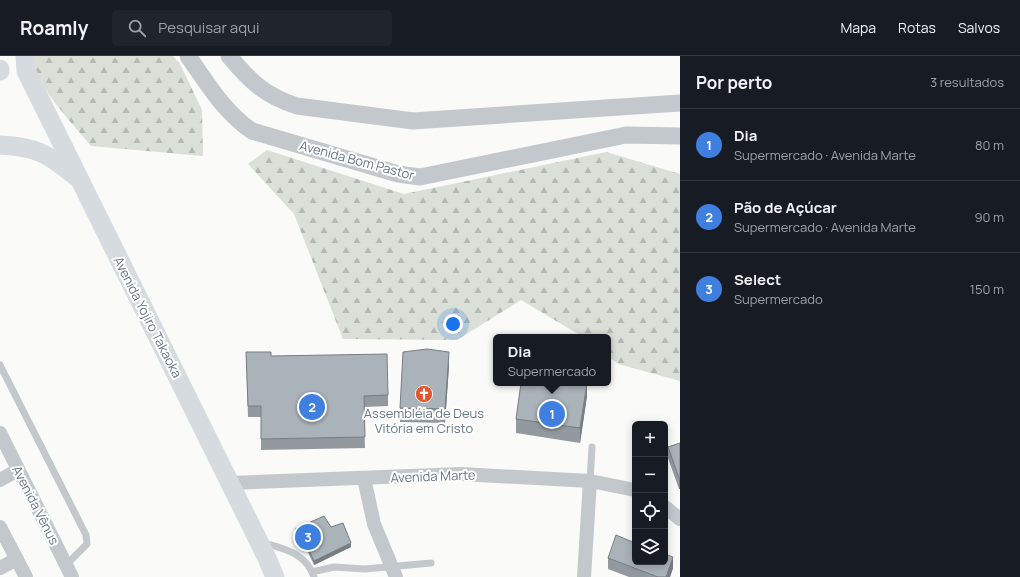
<!DOCTYPE html>
<html lang="pt">
<head>
<meta charset="utf-8">
<style>
  body { margin:0; font-family:Manrope,sans-serif; background:#20242c; color:#f1f3f6 }
  .controls { position:absolute; right:12px; bottom:12px; display:grid; overflow:hidden; border-radius:6px; box-shadow:0 2px 10px #0003 }
  .controls button { width:36px; height:36px; display:grid; place-items:center; padding:0; border:0; border-bottom:1px solid #363941; background:#171b24; color:#f1f3f6; font:20px sans-serif }
  .you { position:absolute; left:453px; top:268px; width:14px; height:14px; margin:-10px; border:3px solid #fff; border-radius:50%; background:#1a73e8; box-shadow:0 0 0 6px #1a73e833 }
  .badge { display:grid; place-items:center; width:26px; height:26px; border-radius:50%; background:#d93025; color:#fff; font-size:13px; font-weight:700 }
  .pin { position:absolute; translate:-50% -50%; border:2px solid #fff; box-shadow:0 1px 4px #0006 }
  .popup { position:absolute; left:493px; top:278px; width:118px; height:52px; box-sizing:border-box; display:grid; place-content:center; border-radius:6px; background:#171b24; filter:drop-shadow(0 1px 3px #0005); font-size:13px; white-space:nowrap; color:#9ea1a6 }
  .popup b { font-size:15px; color:#f1f3f6 }
  .popup::after { content:''; position:absolute; left:50%; top:100%; margin-left:-8px; border:8px solid transparent; border-top-color:#171b24 }
  .list { margin:0; padding:0; list-style:none }
  h2 { display:flex; justify-content:space-between; align-items:center; height:52px; margin:0; padding:0 16px; font-size:17px }
  h2 small { font-size:13px; font-weight:400; color:#9ea1a6 }
  .list li { display:grid; grid-template-columns:26px 1fr auto; gap:12px; align-items:center; box-sizing:border-box; height:72px; padding:0 16px; border-top:1px solid #363941 }
  .list b { display:block; font-size:15px; white-space:nowrap }
  .list p { margin:0; font-size:13px; white-space:nowrap; color:#9ea1a6 }
  .list em { font-size:13px; font-style:normal; color:#9ea1a6 }
  .icon { flex:none; width:22px; height:22px; fill:none; stroke:currentColor; stroke-width:2; stroke-linecap:round; stroke-linejoin:round }
  .map { position:relative; flex:none; width:680px; height:521px; overflow:hidden }
  header { display:flex; align-items:center; gap:24px; box-sizing:border-box; height:56px; padding:0 20px; background:#171b24; border-bottom:1px solid #363941 }
  header strong { font-size:19px }
  nav { display:flex; gap:22px; margin-inline-start:auto; font-size:14px }
  .search { width:280px; height:36px; background:#20242c; display:flex; align-items:center; gap:10px; box-sizing:border-box; padding:0 14px; border-radius:6px; color:#9ea1a6; font-size:15px }
  main { display:flex }
  aside { flex:1; background:#171b24 }
  .map>svg:first-child { display:block }
  .forest { fill:url(#forest-firs) }
  .lines { fill:none; stroke-linecap:round; stroke-linejoin:round }
  .service { stroke:#c3c8cc; stroke-width:7 }
  .minor { stroke:#c3c8cc; stroke-width:14 }
  .tertiary { stroke:#c3c8cc; stroke-width:17 }
  .secondary { stroke:#d6dbdf; stroke-width:19 }
  .wall { fill:#929a9f }
  .shaded-wall { fill:#777d82 }
  .building { fill:#aab3b9; stroke:#777d82 }
  .labels { text-anchor:middle; dominant-baseline:central; stroke-width:4; stroke-linejoin:round; paint-order:stroke }
  .street-label { font-size:13px; fill:#657683; stroke:#fff }
  .poi-label { font-size:13px; fill:#657683; stroke:#fff }
</style>
</head>
<body>
<header>
<strong>Roamly</strong>
<div class="search"><svg class="icon" aria-label="search" viewBox="0 0 24 24"><circle cx="10" cy="10" r="6"/><path d="M15 15l6 6"/></svg>Pesquisar aqui</div>
<nav><a>Mapa</a><a>Rotas</a><a>Salvos</a></nav>
</header>
<main>
<div class="map">
<svg width="680" height="521" viewBox="0 0 680 521">
  <defs>
    <pattern id="forest-firs" width="22" height="20" patternUnits="userSpaceOnUse"><rect width="22" height="20" fill="#dadfd7"/><path d="M5 1l3.5 6h-7zM16 11l3.5 6h-7z" fill="#b4b9b4"/></pattern>
  </defs>
  <rect width="100%" height="100%" fill="#fafaf8"/>
  <path class="forest" d="M 32,0 L 173,0 L 180,8 L 202,54 L 203,100 L 91,90 C 74,69 32,26 32,0 Z
    M 267,94 L 404,138 L 606,96 L 680,118 L 680,325 L 618,308 L 608,300 L 608,281 L 583,281 L 521,244 L 457,284 L 343,283 L 294,158 L 248,108 Z"/>
  <g class="lines">
    <path class="service" d="M 0,309 L 86,479 L 87,488 L 66,509
      M 590,425 L 592,391
      M 264,487 C 285,493 306,497 314,521
      M 312,516 L 334,511 L 365,513 L 431,507"/>
    <path class="minor" d="M 0,377 L 72,521
      M 364,422 L 374,468 L 396,521
      M 0,424 L 18,414
      M 230,427 L 461,418 L 590,425 L 635,434
      M 665,451 L 680,463
      M 0,471 L 26,521
      M 0,512 L 17,503
      M 584,521 L 590,425"/>
    <path class="tertiary" d="M 188,0 C 207,27 224,56 252,75 L 398,118 L 420,121 L 626,79 L 680,80
      M 229,0 C 250,25 265,40 297,50 L 413,65 L 680,47"/>
    <path class="secondary" d="M 25,0 L 26,15 L 266,500 L 275,521
      M 0,13 L 0,15
      M 0,89 C 36,91 47,97 75,120"/>
  </g>
  <path class="wall" d="M 246,296 L 271,300 L 388,339 L 388,350 L 364,351 L 365,392 L 261,394 L 261,361 L 248,361 Z
    M 449,310 L 445,367 L 400,366 L 400,352 Z
    M 587,340 L 580,387 L 516,377 L 516,363 Z
    M 680,387 L 679,433 L 668,402 L 668,391 Z
    M 331,471 L 351,491 L 314,509 L 303,486 L 300,487 L 295,477 L 295,473 Z
    M 608,502 L 673,512 L 670,521 L 629,521 L 608,513 Z"/>
  <path class="shaded-wall" d="M 449,296 L 449,310 L 445,367 L 445,353 Z
    M 587,327 L 587,340 L 580,387 L 580,372 Z
    M 679,422 L 680,422 L 680,433 L 679,433 Z
    M 303,482 L 303,486 L 300,487 L 300,483 Z
    M 351,487 L 351,491 L 314,509 L 314,505 Z
    M 673,501 L 673,512 L 670,521 L 666,521 Z"/>
  <path class="building" d="M 427,293 L 449,296 L 445,353 L 400,352 L 403,296 Z
    M 246,296 L 271,296 L 271,300 L 387,298 L 388,339 L 364,340 L 365,381 L 261,383 L 261,350 L 248,350 Z
    M 521,327 L 587,327 L 580,372 L 516,363 Z
    M 680,387 L 680,422 L 679,422 L 668,391 Z
    M 324,460 L 331,471 L 343,467 L 351,487 L 314,505 L 303,482 L 300,483 L 295,473 Z
    M 616,479 L 635,487 L 635,506 L 665,506 L 665,498 L 673,501 L 666,521 L 658,521 L 608,502 Z"/>
  <defs>
    <symbol id="church-disc" viewBox="-11 -11 22 22"><circle r="9.5" fill="#e4572e" stroke="#fff"/><path d="M-1.2-6h2.4v3.5h3.3v2.4h-3.3V6h-2.4V-.1h-3.3v-2.4h3.3Z" fill="#fff"/></symbol>
  </defs>
  <g fill-rule="evenodd">
    <use href="#church-disc" x="414" y="328" width="20" height="20"/>
  </g>
  <g class="labels">
    <g class="street-label">
      <text transform="translate(357 104) rotate(15)">Avenida Bom Pastor</text>
      <text transform="translate(148 261) rotate(63)">Avenida Yojiro Takaoka</text>
      <text transform="translate(433 420) rotate(-2)">Avenida Marte</text>
      <text transform="translate(36 449) rotate(63)">Avenida Vênus</text>
    </g>
    <g class="poi-label">
      <text x="424" y="357">Assembléia de Deus<tspan x="424" dy="15">Vitória em Cristo</tspan></text>
    </g>
  </g>
</svg>
<div class="controls">
<button>+</button>
<button>−</button>
<button><svg class="icon" aria-label="locate" viewBox="0 0 24 24"><circle cx="12" cy="12" r="6"/><path d="M12 2v4M12 18v4M2 12h4M18 12h4"/></svg></button>
<button><svg class="icon" aria-label="layers" viewBox="0 0 24 24"><path d="M12 4l9 5-9 5-9-5zM3 14l9 5 9-5"/></svg></button>
</div>
<div class="you"></div>
<div class="pin badge" style="left:552px;top:358px;background:#3f7fe0">1</div>
<div class="popup"><b>Dia</b>Supermercado</div>
<div class="pin badge" style="left:312px;top:351px;background:#3f7fe0">2</div>
<div class="pin badge" style="left:308px;top:481px;background:#3f7fe0">3</div>
</div>
<aside>
<h2>Por perto<small>3 resultados</small></h2>
<ul class="list">
<li><span class="badge" style="background:#3f7fe0">1</span><div><b>Dia</b><p>Supermercado · Avenida Marte</p></div><em>80 m</em></li>
<li><span class="badge" style="background:#3f7fe0">2</span><div><b>Pão de Açúcar</b><p>Supermercado · Avenida Marte</p></div><em>90 m</em></li>
<li><span class="badge" style="background:#3f7fe0">3</span><div><b>Select</b><p>Supermercado</p></div><em>150 m</em></li>
</ul>
</aside>
</main>
</body>
</html>
